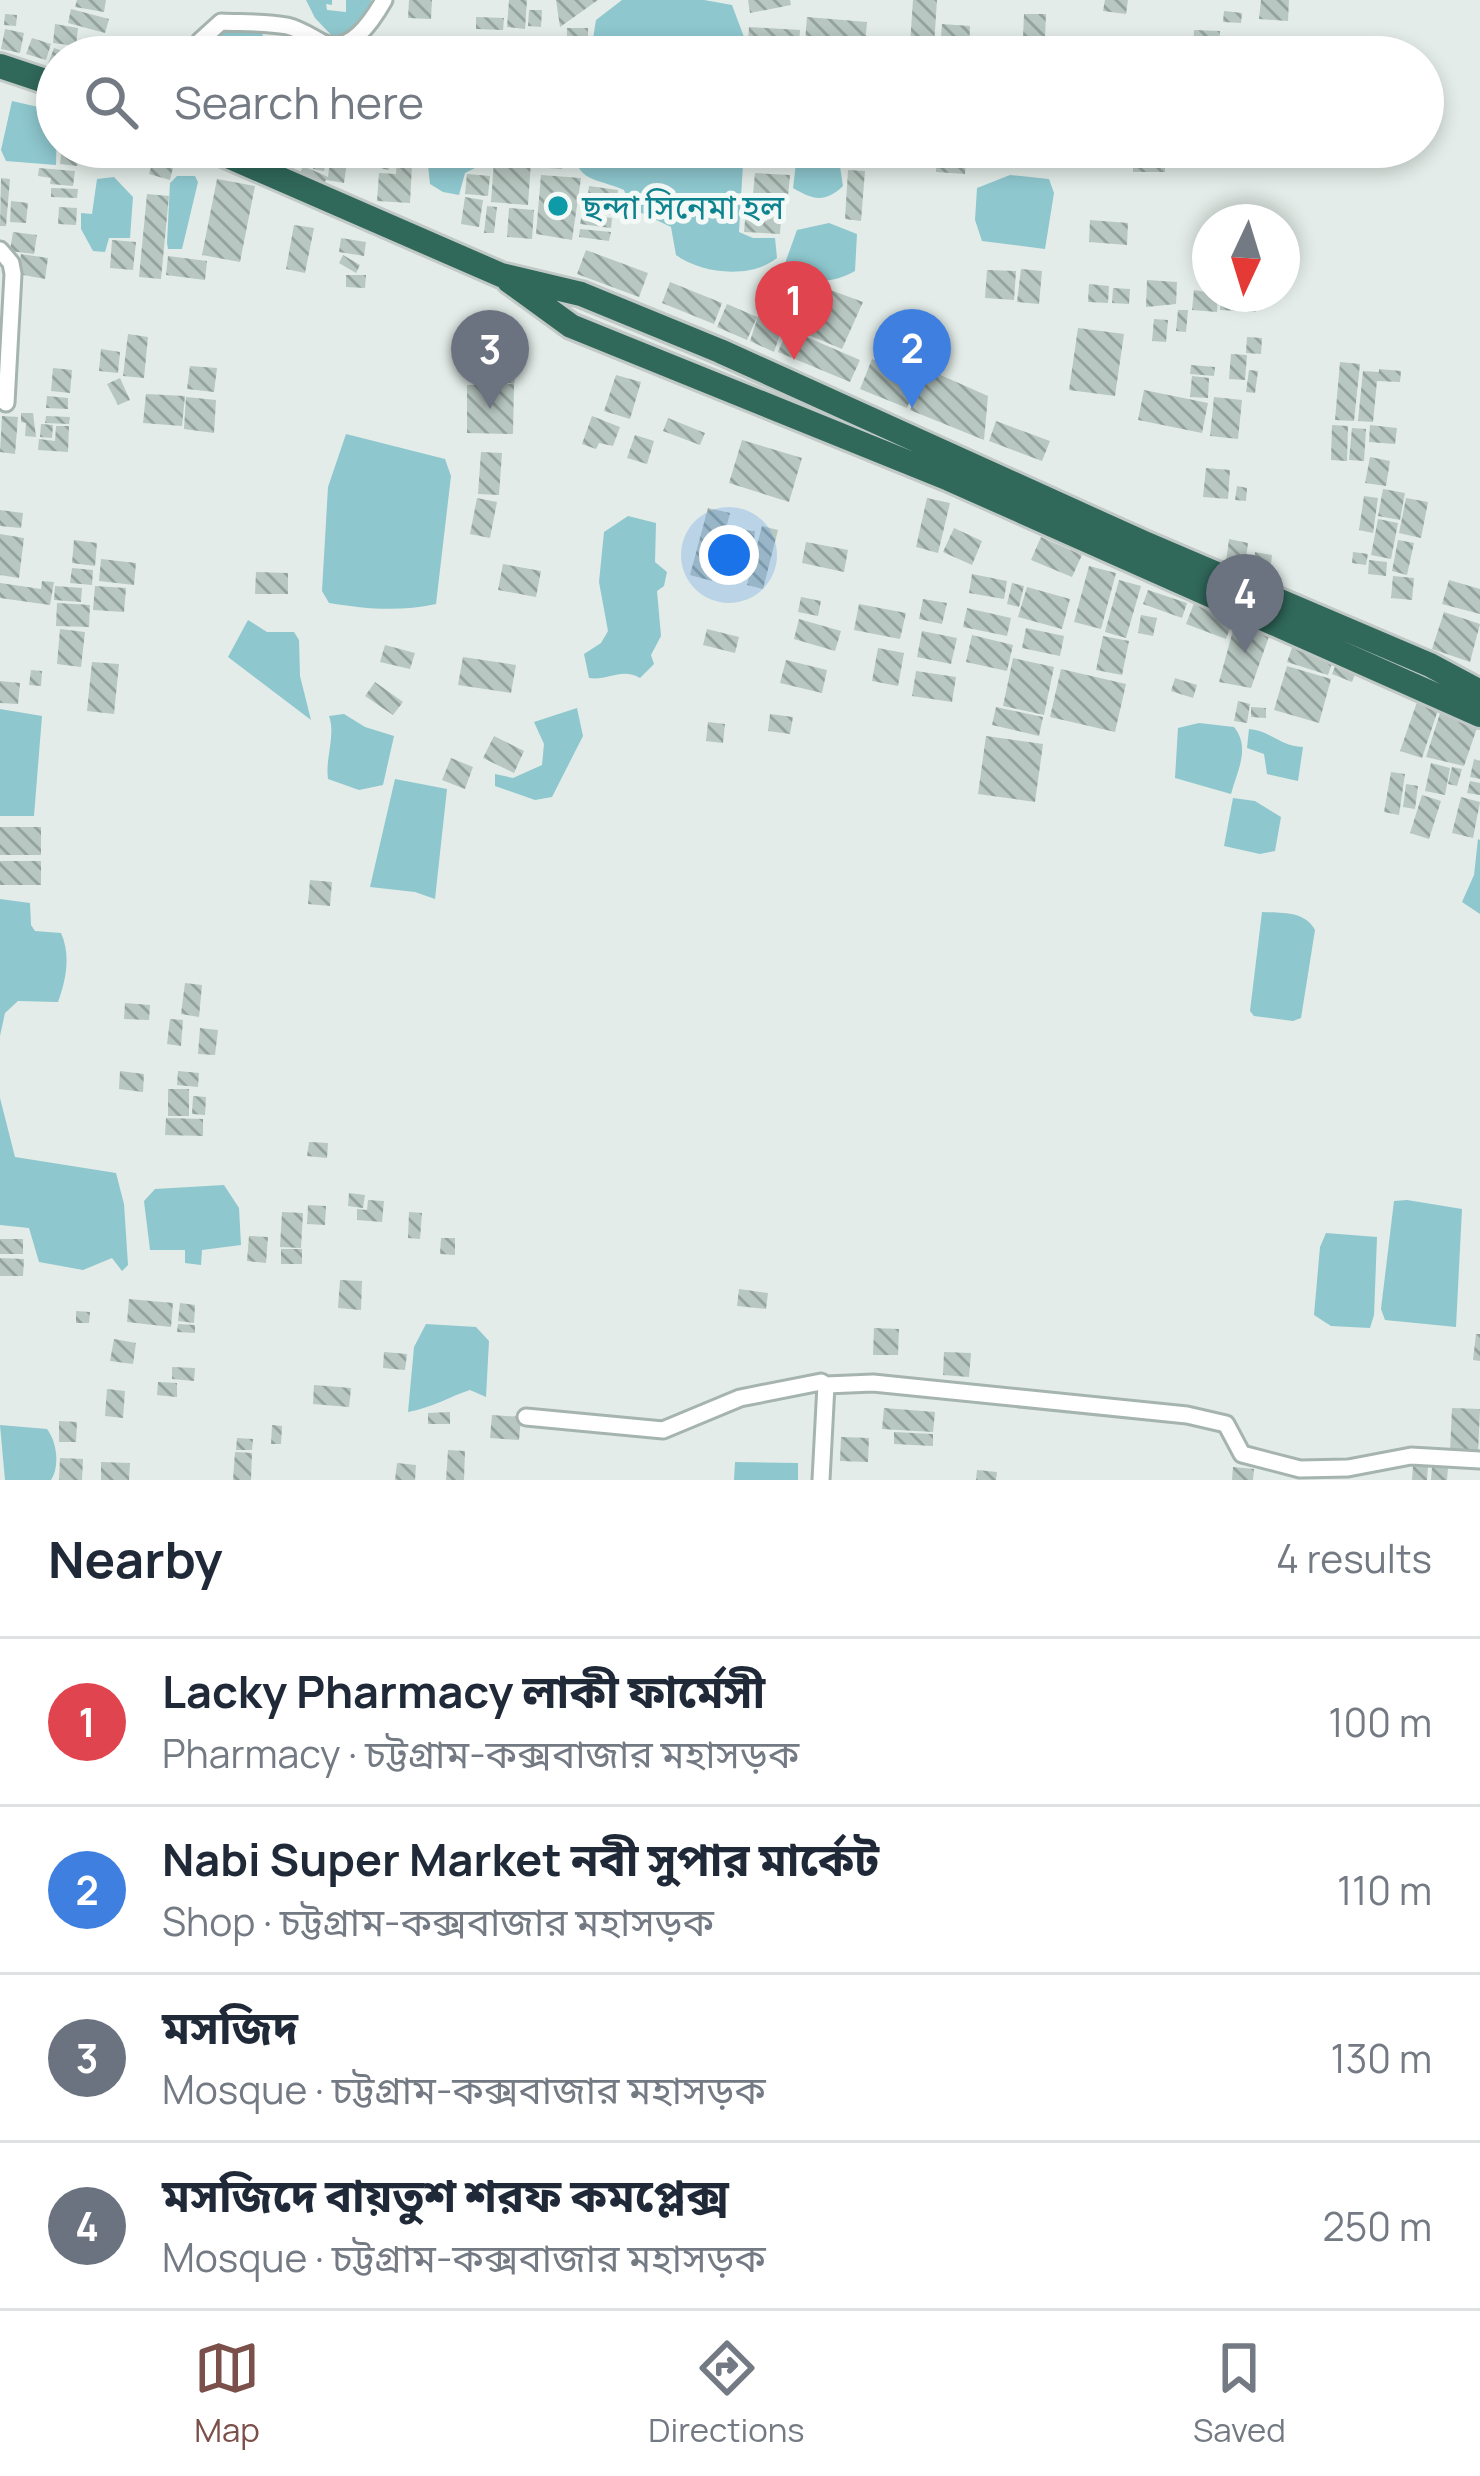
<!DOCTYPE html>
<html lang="en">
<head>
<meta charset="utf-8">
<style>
  body { margin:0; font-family:Manrope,"Noto Sans Bengali",sans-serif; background:#f6f6f7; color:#1f2937 }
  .compass { position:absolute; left:1192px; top:204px; width:108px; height:108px; border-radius:50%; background:#fff; box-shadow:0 6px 18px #0003; rotate:184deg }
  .you { position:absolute; left:729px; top:555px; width:42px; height:42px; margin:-30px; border:9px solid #fff; border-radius:50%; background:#1a73e8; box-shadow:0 0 0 18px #1a73e833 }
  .badge { display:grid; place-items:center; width:78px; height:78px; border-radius:50%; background:#7b504a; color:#fff; font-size:39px; font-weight:700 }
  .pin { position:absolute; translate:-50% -99px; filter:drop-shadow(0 3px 6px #0008) }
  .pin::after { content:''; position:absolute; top:63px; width:42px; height:36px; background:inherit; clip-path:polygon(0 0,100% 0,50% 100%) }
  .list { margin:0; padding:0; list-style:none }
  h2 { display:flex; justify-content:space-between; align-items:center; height:156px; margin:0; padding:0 48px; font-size:51px }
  h2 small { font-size:39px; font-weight:400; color:#747a83 }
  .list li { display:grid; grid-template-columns:78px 1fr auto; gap:36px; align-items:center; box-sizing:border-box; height:168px; padding:0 48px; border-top:3px solid #e0e1e3 }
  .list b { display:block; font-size:45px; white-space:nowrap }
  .list p { margin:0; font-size:39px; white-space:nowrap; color:#747a83 }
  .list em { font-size:39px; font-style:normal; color:#747a83 }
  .icon { flex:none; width:66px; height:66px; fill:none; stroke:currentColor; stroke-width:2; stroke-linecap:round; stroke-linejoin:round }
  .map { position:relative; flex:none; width:1480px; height:1480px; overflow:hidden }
  .search { position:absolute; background:#fff; box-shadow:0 6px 18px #0003; left:36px; right:36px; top:36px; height:132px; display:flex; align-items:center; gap:30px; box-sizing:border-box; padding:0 42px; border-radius:66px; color:#747a83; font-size:45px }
  .sheet { height:828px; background:#fff }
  nav { display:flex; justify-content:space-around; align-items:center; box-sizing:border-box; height:168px; border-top:3px solid #e0e1e3; background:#fff; font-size:33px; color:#747a83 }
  nav a { display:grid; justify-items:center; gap:6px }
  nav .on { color:#7b504a }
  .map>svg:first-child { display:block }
  .water { fill:#8ec7ce }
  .building { fill:url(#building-back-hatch) }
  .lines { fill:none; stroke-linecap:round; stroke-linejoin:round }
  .minor-casing { stroke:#a6b4af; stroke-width:21 }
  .highway-casing { stroke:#c1c9c6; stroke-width:30 }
  .minor { stroke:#fff; stroke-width:15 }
  .highway { stroke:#30685a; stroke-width:24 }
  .culture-dot { fill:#0f9aa8; stroke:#f3f9f6; stroke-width:4.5 }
  .labels { text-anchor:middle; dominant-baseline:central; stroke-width:10; stroke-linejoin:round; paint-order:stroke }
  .culture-label { font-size:33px; fill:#0d838f; stroke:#f3f9f6; text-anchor:start }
</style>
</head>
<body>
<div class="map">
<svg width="1480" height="1480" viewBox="0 0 1480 1480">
  <defs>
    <pattern id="building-back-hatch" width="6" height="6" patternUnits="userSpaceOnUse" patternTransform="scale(3)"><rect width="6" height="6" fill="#b8c7c1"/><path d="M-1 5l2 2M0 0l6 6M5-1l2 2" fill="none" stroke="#95a39e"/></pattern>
  </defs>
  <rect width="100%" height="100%" fill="#e3ece8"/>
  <path class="water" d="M 306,0 L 332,0 L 332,5 L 326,4 L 327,10 L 346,12 L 346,0 L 371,0 L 370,13 L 338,42 L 315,18 Z
    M 622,0 L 704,0 L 732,5 L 744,37 L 744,57 L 590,57 L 596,20 Z
    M 232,28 L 262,31 L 266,57 L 216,57 L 216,32 Z
    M 12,101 L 47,109 L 57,116 L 56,165 L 6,161 L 1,150 Z
    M 426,147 L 492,147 L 489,161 L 465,173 L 459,195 L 443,192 L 430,184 Z
    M 572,147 L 744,147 L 739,232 L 753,238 L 775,238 L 777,258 C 751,279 702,274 676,255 L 671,227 L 631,208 L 624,190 C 595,177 578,184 572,147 Z
    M 798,147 L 837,147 L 843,186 C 825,203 813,200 793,188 Z
    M 1010,175 L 1049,179 L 1054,193 L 1045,249 L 982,241 L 975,220 L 977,188 Z
    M 177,176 L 195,176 L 198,182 L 182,249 L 168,249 L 167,243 L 170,183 Z
    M 114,177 L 133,197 L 130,238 L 109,238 L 105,252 L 93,251 L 81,229 L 81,213 L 92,214 L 97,179 Z
    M 829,223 L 857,234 L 855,271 C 830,285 807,284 784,266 L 797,230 Z
    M 346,434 L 445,459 L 451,476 L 436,604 C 399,612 366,609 329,603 L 322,591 L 328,487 Z
    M 628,516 L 656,523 L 655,562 L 667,572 L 664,586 L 657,591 L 661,636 L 651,655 L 654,664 L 640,678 C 622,667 608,681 589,678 L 584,654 L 601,643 L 608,631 L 599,582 L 604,532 Z
    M 248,620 L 267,632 L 294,632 L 299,640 L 300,676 L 311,720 L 228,657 Z
    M 577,708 L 583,736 L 552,797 L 535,800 L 495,786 L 495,774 L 513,778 L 542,765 L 544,744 L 534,722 Z
    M 0,709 L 42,716 L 34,816 L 0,816 Z
    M 344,714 L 365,727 L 394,736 L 383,785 L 359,790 L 328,779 C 325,757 336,736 329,716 Z
    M 1199,723 L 1234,727 C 1251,748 1237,771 1231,794 L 1175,778 L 1178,728 Z
    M 1249,729 C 1271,731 1280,746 1303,747 L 1298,781 L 1267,774 L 1264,754 L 1247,748 Z
    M 395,779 L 447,789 L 435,899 L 415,892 L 370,887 Z
    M 1233,798 L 1255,801 L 1281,817 L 1275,851 L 1260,854 L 1224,846 Z
    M 1478,839 L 1480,840 L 1480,914 L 1462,902 L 1474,875 Z
    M 0,899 L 30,903 L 31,925 L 35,931 L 61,933 C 71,955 66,980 58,1002 L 18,1001 L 5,1013 L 0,1036 Z
    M 1262,912 C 1282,913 1305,911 1315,930 L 1301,1018 L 1293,1021 L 1254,1016 L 1250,1011 Z
    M 0,1098 L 15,1157 L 116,1173 L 124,1204 L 128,1265 L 122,1271 L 112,1258 L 83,1270 L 39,1262 L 29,1228 L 0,1225 Z
    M 224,1185 L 239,1208 L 241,1245 L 202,1250 L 201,1265 L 185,1263 L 185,1250 L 150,1250 L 144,1201 L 155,1189 Z
    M 1407,1200 L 1462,1209 L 1456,1327 L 1385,1320 L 1381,1309 L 1394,1201 Z
    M 1326,1233 L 1377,1237 L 1374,1315 L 1370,1328 L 1331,1326 L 1314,1315 L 1320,1247 Z
    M 426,1324 L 476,1327 L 489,1341 L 486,1397 L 470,1390 C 446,1398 434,1407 408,1412 L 414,1347 Z
    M 0,1425 L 47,1429 C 57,1442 60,1466 51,1480 L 5,1480 Z
    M 735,1462 L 798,1463 L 798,1480 L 734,1480 Z"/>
  <path class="building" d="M 77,0 L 106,0 L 104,12 L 75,7 Z
    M 409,0 L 432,0 L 431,19 L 408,18 Z
    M 509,0 L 527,0 L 525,29 L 507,27 Z
    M 556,0 L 598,0 L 560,27 Z
    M 748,0 L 790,0 L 791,5 L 750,13 Z
    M 913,0 L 937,0 L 934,46 L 910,44 Z
    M 1105,0 L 1128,0 L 1126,14 L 1103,11 Z
    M 1261,0 L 1289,0 L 1288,21 L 1259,19 Z
    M 71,9 L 109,19 L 105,33 L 68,23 Z
    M 529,10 L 542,10 L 541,27 L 528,26 Z
    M 1224,11 L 1242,13 L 1241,23 L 1223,22 Z
    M 5,14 L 17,15 L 16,26 L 4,25 Z
    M 1024,14 L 1046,14 L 1045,38 L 1023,37 Z
    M 476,17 L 504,18 L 503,30 L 476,29 Z
    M 807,17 L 867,22 L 865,46 L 805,41 Z
    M 55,24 L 78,28 L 76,46 L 53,43 Z
    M 942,24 L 970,26 L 969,52 L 940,50 Z
    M 749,27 L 800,30 L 798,57 L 747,57 Z
    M 567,28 L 588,28 L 588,42 L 567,42 Z
    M 5,29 L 24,33 L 20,53 L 1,49 Z
    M 1194,30 L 1220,31 L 1219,57 L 1193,57 Z
    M 32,38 L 51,44 L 46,60 L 26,54 Z
    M 1144,41 L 1165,43 L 1164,57 L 1142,57 Z
    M 118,42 L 138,46 L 137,57 L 116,57 Z
    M 1169,42 L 1189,44 L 1188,57 L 1167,57 Z
    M 86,44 L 97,48 L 94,57 L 81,57 Z
    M 517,45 L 539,47 L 538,57 L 516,57 Z
    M 1100,46 L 1124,47 L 1124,57 L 1100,57 Z
    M 54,48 L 78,56 L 77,57 L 57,57 L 57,67 L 48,64 Z
    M 475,48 L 492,50 L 491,57 L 474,57 Z
    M 145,49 L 176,55 L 176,57 L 144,57 Z
    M 878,51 L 930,52 L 930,57 L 878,57 Z
    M 316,147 L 328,147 L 324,171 L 313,169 Z
    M 345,147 L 361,147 L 359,162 L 344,161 Z
    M 364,147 L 391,147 L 389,170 L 362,164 Z
    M 398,147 L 413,147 L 410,203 L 377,201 L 379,173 L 396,174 Z
    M 495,147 L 532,147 L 528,205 L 491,202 Z
    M 546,147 L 566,147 L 565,157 L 545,156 Z
    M 754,147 L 787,147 L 785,168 L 752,166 Z
    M 898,147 L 924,147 L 924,154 L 898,152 Z
    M 937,147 L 967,147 L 965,174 L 936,172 Z
    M 1133,147 L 1165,147 L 1165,172 L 1133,172 Z
    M 62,148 L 79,150 L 77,166 L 60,164 Z
    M 156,150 L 176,155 L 170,180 L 149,174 Z
    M 889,155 L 931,158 L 930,168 L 889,165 Z
    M 548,158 L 563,159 L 562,169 L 548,168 Z
    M 330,160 L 347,162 L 344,183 L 326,180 L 324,184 L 300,173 L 303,166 L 328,177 Z
    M 39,168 L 75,171 L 73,186 L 50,184 L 51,178 L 38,176 Z
    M 848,170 L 865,171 L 861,221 L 845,219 Z
    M 755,173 L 790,175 L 788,196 L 753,194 Z
    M 467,174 L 490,176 L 488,196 L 465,194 Z
    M 541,175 L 581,178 L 572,240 L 536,234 Z
    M 1,178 L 10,179 L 6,226 L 0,226 Z
    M 217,179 L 255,186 L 240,262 L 202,255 Z
    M 589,186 L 618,190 L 615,215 L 586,211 Z
    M 51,188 L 78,189 L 77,198 L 51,197 Z
    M 147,194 L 169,196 L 161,279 L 139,277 Z
    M 465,197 L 483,200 L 479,227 L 461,224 Z
    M 747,197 L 761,198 L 759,220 L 767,221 L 768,198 L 782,199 L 780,234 L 744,232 Z
    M 11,201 L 28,203 L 26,223 L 10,222 Z
    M 487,206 L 497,207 L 494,233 L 484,233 Z
    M 59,207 L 77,208 L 76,225 L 58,224 Z
    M 509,208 L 534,210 L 532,239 L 507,237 Z
    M 582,214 L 612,218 L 611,228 L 580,224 Z
    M 1090,220 L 1128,223 L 1127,245 L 1089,242 Z
    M 294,225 L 314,228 L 305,273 L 286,269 Z
    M 580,229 L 611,232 L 609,241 L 579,237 Z
    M 13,232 L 37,235 L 34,254 L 10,251 Z
    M 341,238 L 366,242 L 364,256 L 339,252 Z
    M 112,240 L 136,242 L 133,270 L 110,268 Z
    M 586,250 L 648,273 L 639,297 L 577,274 Z
    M 21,254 L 48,258 L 45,279 L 18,274 Z
    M 343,255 L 360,265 L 356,273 L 339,263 Z
    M 168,256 L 207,261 L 205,280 L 166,275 Z
    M 1021,269 L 1042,271 L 1039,304 L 1017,302 Z
    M 987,270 L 1016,271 L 1014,300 L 985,298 Z
    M 346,275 L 366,275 L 365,288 L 346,287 Z
    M 784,279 L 799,286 L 783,318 L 768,311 Z
    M 803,280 L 863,302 L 842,349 L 787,326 Z
    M 1147,280 L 1177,282 L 1176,304 L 1146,307 Z
    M 670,282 L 722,303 L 714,324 L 662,303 Z
    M 1089,284 L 1109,286 L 1108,303 L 1088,302 Z
    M 1113,288 L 1130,289 L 1129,304 L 1112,303 Z
    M 1194,290 L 1218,294 L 1217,312 L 1192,310 Z
    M 1221,294 L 1257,294 L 1256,312 L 1220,310 Z
    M 727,304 L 757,317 L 747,340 L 717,327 Z
    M 1178,310 L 1188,310 L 1186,332 L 1176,331 Z
    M 759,313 L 783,326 L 774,352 L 750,341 Z
    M 1154,319 L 1168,320 L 1166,342 L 1152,341 Z
    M 1078,328 L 1124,334 L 1115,396 L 1069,390 Z
    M 788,329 L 860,360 L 850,382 L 778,352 Z
    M 128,334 L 148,337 L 144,378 L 123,376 Z
    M 500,334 L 521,338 L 515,364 L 495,359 Z
    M 1247,337 L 1262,338 L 1261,354 L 1246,353 Z
    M 101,349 L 120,352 L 118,373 L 99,371 Z
    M 1231,354 L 1247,355 L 1245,380 L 1229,379 Z
    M 872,359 L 919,378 L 907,408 L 860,389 Z
    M 1340,362 L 1360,364 L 1354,421 L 1335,420 Z
    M 1191,365 L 1215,367 L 1214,376 L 1190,374 Z
    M 190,366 L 217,368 L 214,392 L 187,389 Z
    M 478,366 L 516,374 L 514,384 L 476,376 Z
    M 53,368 L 72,370 L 70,393 L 51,391 Z
    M 927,369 L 988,396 L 984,440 L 910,410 Z
    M 1379,369 L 1401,371 L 1400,382 L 1377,381 L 1373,422 L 1358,421 L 1363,371 L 1379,372 Z
    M 1249,370 L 1258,371 L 1255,393 L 1246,392 Z
    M 616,375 L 641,382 L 630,419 L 604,411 Z
    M 1192,376 L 1209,378 L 1208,398 L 1190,397 Z
    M 120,378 L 130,400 L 118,405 L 107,384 Z
    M 514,384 L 513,434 L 467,433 L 467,385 Z
    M 1144,390 L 1208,403 L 1202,433 L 1138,420 Z
    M 146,394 L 185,396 L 182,426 L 143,423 Z
    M 47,396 L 68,398 L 68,409 L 46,408 Z
    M 186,397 L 216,400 L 214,433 L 184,429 Z
    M 1214,397 L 1242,400 L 1238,439 L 1210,436 Z
    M 21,413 L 33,413 L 36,437 L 25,436 L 26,423 L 21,422 Z
    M 2,416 L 18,417 L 15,454 L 0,452 Z
    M 46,416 L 70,417 L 69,424 L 45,423 Z
    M 592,416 L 620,427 L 613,446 L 599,443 L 596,449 L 582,444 Z
    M 668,418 L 705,433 L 700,445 L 663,431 Z
    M 996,421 L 1050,441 L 1042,461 L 989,441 Z
    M 41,424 L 53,425 L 52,438 L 40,437 Z
    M 1332,425 L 1348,426 L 1347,461 L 1331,460 Z
    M 1370,425 L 1397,428 L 1395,444 L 1369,442 Z
    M 56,426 L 69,426 L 68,452 L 38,450 L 39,439 L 55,441 Z
    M 1352,428 L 1366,429 L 1364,461 L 1349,460 Z
    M 635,435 L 654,441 L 647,464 L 627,458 Z
    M 742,440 L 802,458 L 789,502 L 729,483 Z
    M 481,452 L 502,453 L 499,495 L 478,494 Z
    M 1370,457 L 1390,461 L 1386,486 L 1365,483 Z
    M 1206,468 L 1230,470 L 1228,499 L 1203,497 Z
    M 1237,486 L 1247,488 L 1246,501 L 1235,500 Z
    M 1383,489 L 1405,493 L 1400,520 L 1378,516 Z
    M 1364,496 L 1378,498 L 1373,533 L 1359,530 Z
    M 477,498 L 497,502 L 490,538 L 470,534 Z
    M 927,498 L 950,503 L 938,553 L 916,547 Z
    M 1406,498 L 1428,502 L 1421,538 L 1399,533 Z
    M 708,508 L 730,513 L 712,581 L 690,575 Z
    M 0,510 L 23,513 L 21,528 L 0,526 Z
    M 1378,519 L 1398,523 L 1391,559 L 1371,555 Z
    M 762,526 L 778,530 L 763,589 L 747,585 Z
    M 954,528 L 982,541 L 972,565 L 943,552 Z
    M 729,529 L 755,531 L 753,551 L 727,548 Z
    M 0,534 L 24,538 L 19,578 L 0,575 Z
    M 1041,537 L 1082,555 L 1072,577 L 1031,560 Z
    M 1229,539 L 1248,543 L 1245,565 L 1226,562 Z
    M 74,540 L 97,543 L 95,566 L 72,563 Z
    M 1398,540 L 1414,543 L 1407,575 L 1392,571 Z
    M 806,542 L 848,550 L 844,572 L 802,563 Z
    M 1255,552 L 1272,555 L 1271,564 L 1254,561 Z
    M 1353,552 L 1368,554 L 1366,565 L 1352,563 Z
    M 101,559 L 136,563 L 134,585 L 99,581 Z
    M 1369,560 L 1387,562 L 1386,576 L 1368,574 Z
    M 503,564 L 541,571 L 536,597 L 498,590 Z
    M 1089,566 L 1116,573 L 1101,629 L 1074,622 Z
    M 72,568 L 93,570 L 92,585 L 70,583 Z
    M 256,572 L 288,573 L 288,594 L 255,594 Z
    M 972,574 L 1007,581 L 1004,599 L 969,593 Z
    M 1393,576 L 1414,578 L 1412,600 L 1391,598 Z
    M 1119,580 L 1141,586 L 1126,638 L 1105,632 Z
    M 1449,580 L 1480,589 L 1480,614 L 1442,604 Z
    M 42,581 L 54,582 L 50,605 L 0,598 L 0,583 L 41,589 Z
    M 1012,583 L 1024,586 L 1019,607 L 1007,604 Z
    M 55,586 L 82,588 L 81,602 L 54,600 Z
    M 95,586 L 126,588 L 124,612 L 93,610 Z
    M 1027,587 L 1070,599 L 1062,629 L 1018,617 Z
    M 1148,590 L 1187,603 L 1182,618 L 1143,604 Z
    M 801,597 L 821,601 L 818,616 L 798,612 Z
    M 1196,598 L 1236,613 L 1226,639 L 1186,624 Z
    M 923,599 L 947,603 L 942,624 L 919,619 Z
    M 57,603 L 90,605 L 89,627 L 56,626 Z
    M 859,604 L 906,613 L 900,639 L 854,630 Z
    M 967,608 L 1011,618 L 1007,636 L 963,627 Z
    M 1238,612 L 1273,625 L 1251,688 L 1219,682 Z
    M 1444,612 L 1480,624 L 1470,662 L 1432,649 Z
    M 1141,615 L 1157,618 L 1153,636 L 1138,633 Z
    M 799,619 L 841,631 L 835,651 L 794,639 Z
    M 1026,628 L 1064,636 L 1060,656 L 1022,648 Z
    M 60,629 L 85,632 L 81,667 L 57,664 Z
    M 707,629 L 739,637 L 735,653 L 703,645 Z
    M 922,631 L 957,638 L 951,664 L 917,657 Z
    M 972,635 L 1013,645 L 1007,671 L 966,662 Z
    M 1103,636 L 1129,641 L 1122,675 L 1096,670 Z
    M 1294,642 L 1335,655 L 1328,675 L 1287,662 Z
    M 385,645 L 415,653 L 410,669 L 380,662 Z
    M 878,648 L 904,653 L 898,686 L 872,681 Z
    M 1339,656 L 1359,664 L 1352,682 L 1332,674 Z
    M 463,657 L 516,665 L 511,693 L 458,685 Z
    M 1013,658 L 1054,667 L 1044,715 L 1003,706 Z
    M 786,660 L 827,670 L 822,693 L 780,683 Z
    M 92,662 L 119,664 L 114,714 L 87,711 Z
    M 1287,666 L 1331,679 L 1319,723 L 1274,710 Z
    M 1061,669 L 1126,684 L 1115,732 L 1050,717 Z
    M 31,670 L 42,671 L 41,686 L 29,685 Z
    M 916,671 L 956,677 L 952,702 L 912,696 Z
    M 1175,678 L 1197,685 L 1193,698 L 1171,691 Z
    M 0,681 L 20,683 L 18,704 L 0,703 Z
    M 375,682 L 403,702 L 393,715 L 365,696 Z
    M 1238,701 L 1250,704 L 1247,723 L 1234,721 Z
    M 1417,702 L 1438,710 L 1422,758 L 1400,751 Z
    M 996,707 L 1043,717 L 1039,736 L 992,725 Z
    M 1251,707 L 1266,708 L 1266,718 L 1251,717 Z
    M 1441,710 L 1479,722 L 1464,766 L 1426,757 Z
    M 770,714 L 793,717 L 790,734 L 768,731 Z
    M 708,722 L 725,724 L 723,743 L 706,741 Z
    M 494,736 L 524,751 L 514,773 L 483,758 Z
    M 986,736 L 1043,744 L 1035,802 L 978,794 Z
    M 451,758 L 473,767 L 465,789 L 442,780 Z
    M 1474,759 L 1480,761 L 1480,779 L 1470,777 Z
    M 1431,763 L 1450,768 L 1445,795 L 1425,791 Z
    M 1452,767 L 1462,769 L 1457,786 L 1448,784 Z
    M 1391,772 L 1405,774 L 1399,815 L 1384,812 Z
    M 1470,781 L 1480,783 L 1480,795 L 1467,793 Z
    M 1406,784 L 1418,786 L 1415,809 L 1403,807 Z
    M 1422,795 L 1441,801 L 1429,839 L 1410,833 Z
    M 1461,797 L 1480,802 L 1473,838 L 1452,833 Z
    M 0,827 L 41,827 L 41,855 L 0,855 Z
    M 0,861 L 41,861 L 41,885 L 0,885 Z
    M 310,880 L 332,882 L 330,906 L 308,904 Z
    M 185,983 L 202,985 L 199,1017 L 181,1014 Z
    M 125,1003 L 150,1005 L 149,1020 L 124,1019 Z
    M 170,1019 L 183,1020 L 181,1046 L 167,1044 Z
    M 200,1028 L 218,1030 L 215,1055 L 198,1054 Z
    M 120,1071 L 144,1074 L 143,1092 L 119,1089 Z
    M 178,1071 L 199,1073 L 198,1087 L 177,1085 Z
    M 168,1089 L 189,1089 L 189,1116 L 168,1116 Z
    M 193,1096 L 206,1097 L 205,1115 L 192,1114 Z
    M 166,1118 L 203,1119 L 203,1136 L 165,1135 Z
    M 309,1142 L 328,1143 L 327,1158 L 307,1156 Z
    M 349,1193 L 365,1195 L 363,1208 L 348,1206 Z
    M 368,1200 L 384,1201 L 382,1222 L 357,1220 L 357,1209 L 367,1210 Z
    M 308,1205 L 326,1206 L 325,1225 L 307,1224 Z
    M 282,1212 L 303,1213 L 301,1248 L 280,1247 Z
    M 409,1212 L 422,1213 L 420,1239 L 408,1238 Z
    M 249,1236 L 268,1237 L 266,1263 L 247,1261 Z
    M 441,1238 L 455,1238 L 455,1255 L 440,1254 Z
    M 0,1239 L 23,1239 L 23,1254 L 0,1254 Z
    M 281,1249 L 302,1249 L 302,1264 L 281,1264 Z
    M 0,1258 L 24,1259 L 23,1276 L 0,1276 Z
    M 340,1280 L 362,1281 L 361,1310 L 338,1308 Z
    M 739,1289 L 768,1293 L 766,1309 L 737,1306 Z
    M 129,1299 L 173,1303 L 171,1327 L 127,1322 Z
    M 180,1303 L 195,1305 L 194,1323 L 178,1321 Z
    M 76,1311 L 90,1312 L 89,1323 L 76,1323 Z
    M 178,1324 L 195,1325 L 195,1333 L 177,1332 Z
    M 874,1328 L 899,1329 L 898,1355 L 873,1355 Z
    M 1476,1334 L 1480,1334 L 1480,1361 L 1473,1360 Z
    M 114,1339 L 136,1343 L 133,1364 L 110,1361 Z
    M 384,1352 L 407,1354 L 405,1370 L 383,1368 Z
    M 944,1352 L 971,1353 L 969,1377 L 943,1375 Z
    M 172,1367 L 195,1368 L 194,1381 L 172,1379 Z
    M 158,1382 L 177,1383 L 177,1397 L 157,1395 Z
    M 314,1385 L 351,1388 L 349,1407 L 313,1404 Z
    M 107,1389 L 125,1391 L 123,1418 L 105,1416 Z
    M 884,1408 L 935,1412 L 933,1432 L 882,1429 Z
    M 1452,1408 L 1480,1409 L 1478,1452 L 1450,1451 Z
    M 450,1412 L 450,1424 L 428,1424 L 428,1413 Z
    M 492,1415 L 521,1417 L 519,1440 L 490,1438 Z
    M 59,1421 L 77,1422 L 76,1442 L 59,1442 Z
    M 272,1425 L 282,1426 L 281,1444 L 271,1444 Z
    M 894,1432 L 933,1434 L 933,1446 L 894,1444 Z
    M 841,1437 L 869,1438 L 868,1462 L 840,1461 Z
    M 237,1438 L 253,1439 L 252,1450 L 236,1450 Z
    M 448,1450 L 465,1451 L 464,1480 L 446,1480 Z
    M 235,1452 L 252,1453 L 251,1480 L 233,1480 Z
    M 60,1458 L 83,1459 L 82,1480 L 59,1480 Z
    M 101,1462 L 130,1463 L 129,1480 L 101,1480 Z
    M 397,1463 L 416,1465 L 415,1480 L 395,1480 Z
    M 1413,1466 L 1428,1467 L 1427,1480 L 1412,1480 Z
    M 1233,1467 L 1254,1469 L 1253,1480 L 1232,1480 Z
    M 1432,1467 L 1448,1468 L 1447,1480 L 1431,1480 Z
    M 977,1470 L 997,1472 L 996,1480 L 976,1480 Z"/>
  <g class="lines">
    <defs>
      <path id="minor" d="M 194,57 L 200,41 L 221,22 C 242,23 266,22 287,26 C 300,29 310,36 321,42 C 349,57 372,21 384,0
        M 0,250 L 11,263 L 13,274 L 6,403
        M 826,1385 L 873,1383 L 1187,1415 L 1226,1424 L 1242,1454 L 1300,1469 L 1348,1468 L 1411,1456 L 1480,1460
        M 526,1417 L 663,1430 L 740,1398 L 821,1382 L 826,1385 L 821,1480"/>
      <path id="highway" d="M 0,66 L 57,85
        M 207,147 L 501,275 L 581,294 L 720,351 L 1144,543 L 1430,665 L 1480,692
        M 509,281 L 571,326 L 949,479 L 1480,715"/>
    </defs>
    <use href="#minor" class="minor-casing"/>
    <use href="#highway" class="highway-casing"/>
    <use href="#minor" class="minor"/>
    <use href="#highway" class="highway"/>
  </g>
  <circle class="culture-dot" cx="558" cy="206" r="12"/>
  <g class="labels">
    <g class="culture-label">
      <text x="582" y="206">ছন্দা সিনেমা হল</text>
    </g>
  </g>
</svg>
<svg class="compass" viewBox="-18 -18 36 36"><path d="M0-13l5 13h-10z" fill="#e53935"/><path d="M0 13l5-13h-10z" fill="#747a83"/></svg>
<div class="you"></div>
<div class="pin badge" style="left:794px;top:360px;background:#e0444e">1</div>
<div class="pin badge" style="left:912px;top:408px;background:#3f7fe0">2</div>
<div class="pin badge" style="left:490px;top:409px;background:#6b7280">3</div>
<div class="pin badge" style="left:1245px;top:653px;background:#6b7280">4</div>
<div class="search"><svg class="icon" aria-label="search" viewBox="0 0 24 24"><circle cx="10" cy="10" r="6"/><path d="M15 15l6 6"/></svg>Search here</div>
</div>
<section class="sheet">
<h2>Nearby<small>4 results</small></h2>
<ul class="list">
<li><span class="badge" style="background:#e0444e">1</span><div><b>Lacky Pharmacy লাকী ফার্মেসী</b><p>Pharmacy · চট্টগ্রাম-কক্সবাজার মহাসড়ক</p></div><em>100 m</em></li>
<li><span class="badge" style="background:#3f7fe0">2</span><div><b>Nabi Super Market নবী সুপার মার্কেট</b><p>Shop · চট্টগ্রাম-কক্সবাজার মহাসড়ক</p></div><em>110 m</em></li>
<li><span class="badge" style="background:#6b7280">3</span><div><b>মসজিদ</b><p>Mosque · চট্টগ্রাম-কক্সবাজার মহাসড়ক</p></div><em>130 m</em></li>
<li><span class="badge" style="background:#6b7280">4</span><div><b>মসজিদে বায়তুশ শরফ কমপ্লেক্স</b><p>Mosque · চট্টগ্রাম-কক্সবাজার মহাসড়ক</p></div><em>250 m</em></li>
</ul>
</section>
<nav>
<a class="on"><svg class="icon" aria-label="map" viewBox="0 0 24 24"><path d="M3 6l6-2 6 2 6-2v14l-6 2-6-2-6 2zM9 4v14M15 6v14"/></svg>Map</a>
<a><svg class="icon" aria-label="directions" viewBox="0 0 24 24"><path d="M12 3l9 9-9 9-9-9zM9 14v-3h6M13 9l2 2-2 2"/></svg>Directions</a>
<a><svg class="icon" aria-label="saved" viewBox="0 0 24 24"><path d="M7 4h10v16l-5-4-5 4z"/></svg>Saved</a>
</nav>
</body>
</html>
